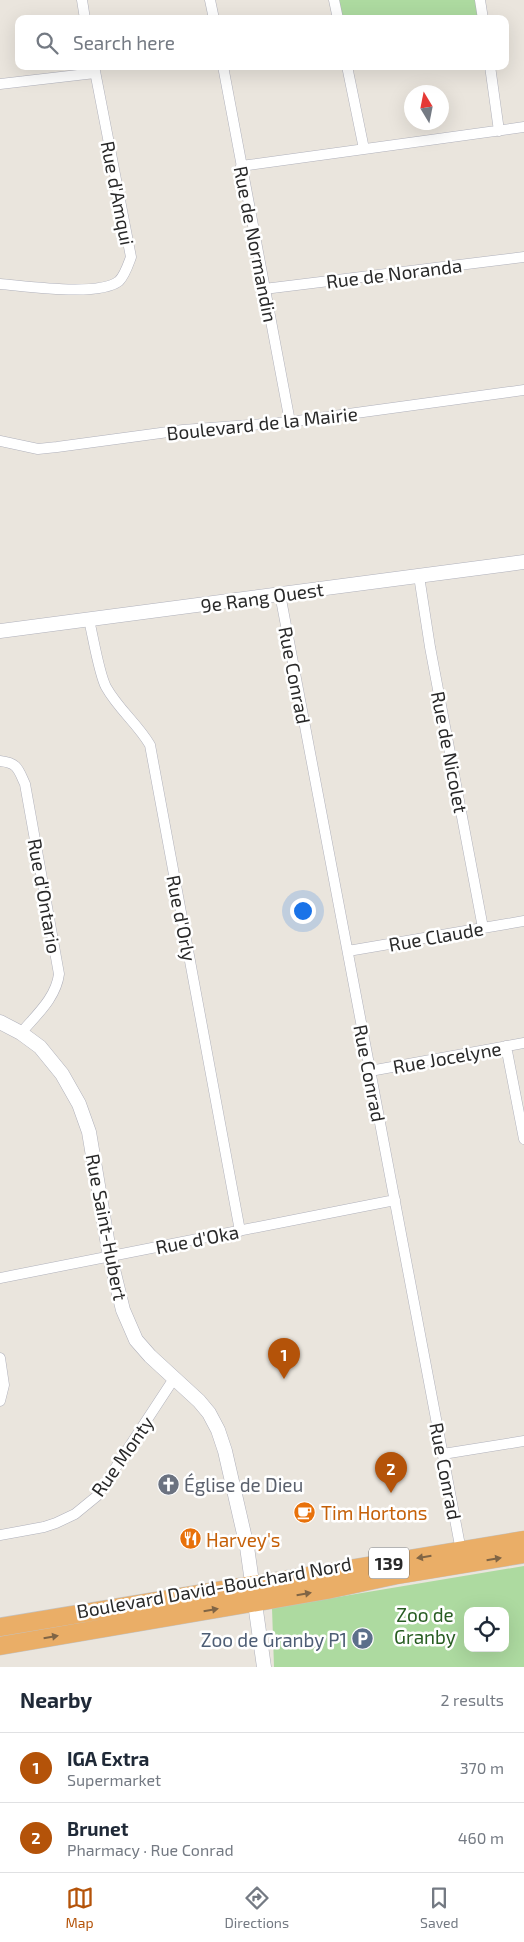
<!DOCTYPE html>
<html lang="en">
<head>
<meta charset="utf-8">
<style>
  body { margin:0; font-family:"Exo 2",sans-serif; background:#f2f2f3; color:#1f2937 }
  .controls { position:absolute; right:15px; bottom:15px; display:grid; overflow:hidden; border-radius:10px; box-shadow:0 5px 20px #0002 }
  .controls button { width:45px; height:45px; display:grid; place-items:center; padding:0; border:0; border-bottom:1px solid #e0e1e3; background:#fff; color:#1f2937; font:25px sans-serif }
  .compass { position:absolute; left:404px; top:85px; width:45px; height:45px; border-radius:50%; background:#fff; box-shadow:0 5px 20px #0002; rotate:350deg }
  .you { position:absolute; left:302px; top:910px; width:18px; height:18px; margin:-12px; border:4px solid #fff; border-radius:50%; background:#1a73e8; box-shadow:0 0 0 8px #1a73e833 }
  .badge { display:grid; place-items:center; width:32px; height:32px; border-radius:50%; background:#b45309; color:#fff; font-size:16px; font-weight:700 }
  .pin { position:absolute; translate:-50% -41px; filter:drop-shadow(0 1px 2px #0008) }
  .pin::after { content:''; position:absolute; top:26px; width:18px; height:15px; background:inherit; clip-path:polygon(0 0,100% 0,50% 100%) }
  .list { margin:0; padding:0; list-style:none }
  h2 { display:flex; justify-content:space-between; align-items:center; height:65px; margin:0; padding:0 20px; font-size:21px }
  h2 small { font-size:16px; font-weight:400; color:#747a83 }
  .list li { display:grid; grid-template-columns:32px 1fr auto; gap:15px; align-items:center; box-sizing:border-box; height:70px; padding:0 20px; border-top:1px solid #e0e1e3 }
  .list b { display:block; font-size:19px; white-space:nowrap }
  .list p { margin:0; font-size:16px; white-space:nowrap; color:#747a83 }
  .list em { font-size:16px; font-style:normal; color:#747a83 }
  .icon { flex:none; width:28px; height:28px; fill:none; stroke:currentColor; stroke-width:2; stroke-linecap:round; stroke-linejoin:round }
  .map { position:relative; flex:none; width:524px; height:1667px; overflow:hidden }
  .search { position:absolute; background:#fff; box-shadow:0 5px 20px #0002; left:15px; right:15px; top:15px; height:55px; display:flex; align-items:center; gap:12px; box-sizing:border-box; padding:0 18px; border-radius:10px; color:#747a83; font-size:19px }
  .sheet { height:205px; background:#fff }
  nav { display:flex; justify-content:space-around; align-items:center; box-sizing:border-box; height:70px; border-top:1px solid #e0e1e3; background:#fff; font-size:14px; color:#747a83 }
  nav a { display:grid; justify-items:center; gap:2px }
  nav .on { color:#b45309 }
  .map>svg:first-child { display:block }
  .green { fill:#addaa0; fill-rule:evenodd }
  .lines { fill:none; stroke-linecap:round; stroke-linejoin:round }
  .street-casing { stroke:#b0b1bb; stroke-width:11 }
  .secondary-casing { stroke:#b0b1bb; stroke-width:15 }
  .highway-casing { stroke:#c3c3c3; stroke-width:19 }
  .street { stroke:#fff; stroke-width:10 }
  .secondary { stroke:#fff; stroke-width:14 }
  .highway { stroke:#eaae67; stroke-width:18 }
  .oneway { fill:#806545 }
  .labels { text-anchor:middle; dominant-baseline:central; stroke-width:5; stroke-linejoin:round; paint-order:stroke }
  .shield { fill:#fff; stroke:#696969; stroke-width:1 }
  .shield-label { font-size:18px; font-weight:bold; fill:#292929 }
  .street-label { font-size:19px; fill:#292929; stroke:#fff }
  .worship-label { font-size:19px; fill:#5b616d; stroke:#fff; text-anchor:start }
  .food-label { font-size:19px; fill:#c56008; stroke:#fff; text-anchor:start }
  .park-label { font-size:19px; fill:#285d22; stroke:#fff }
  .service-label { font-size:19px; fill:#4e5e75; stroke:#fff; text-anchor:end }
</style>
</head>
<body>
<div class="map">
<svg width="524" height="1667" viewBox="0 0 524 1667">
  <rect width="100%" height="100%" fill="#eae5dd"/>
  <path class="green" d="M 335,0 L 482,0 L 484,19 L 338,19 Z
    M 524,1566 L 524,1667 L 274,1667 L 272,1608 ZM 468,1611 L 505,1611 L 505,1648 L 468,1648 Z"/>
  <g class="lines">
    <defs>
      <path id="street" d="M 82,0 L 85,19
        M 210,0 L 214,19
        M 334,0 L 338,19
        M 480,0 L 483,19
        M 223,66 L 290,422
        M 347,66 L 364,149
        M 490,66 L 499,131
        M 0,84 L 95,73
        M 241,166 L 524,127
        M 0,284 C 26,286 99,297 119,281 C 125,275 128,265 131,257 L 94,66
        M 264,289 L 524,257
        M 0,441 L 38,449 L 57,447 L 183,430 L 290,422 L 524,390
        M 419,576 L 430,647 L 483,928
        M 280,594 L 461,1551
        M 89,620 C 93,636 99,674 106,687 C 119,710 137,723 150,745 L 240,1231
        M 0,761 C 18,763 18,769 25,784 L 59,974 C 56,998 36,1015 21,1033
        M 348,951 L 524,921
        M 506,1046 L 524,1139
        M 370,1071 L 524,1043
        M 0,1278 L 395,1200
        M 0,1358 L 4,1385 L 0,1401
        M 443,1454 L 524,1441
        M 0,1535 L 44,1527 L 56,1523 L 75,1514 L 97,1496 L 175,1377"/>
      <path id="secondary" d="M 0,631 L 524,562
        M 0,1022 L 21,1033 L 40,1047 L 62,1074 L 79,1104 L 89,1132 L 110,1257 L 123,1310 L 136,1340 L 150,1356 L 199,1401 L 209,1413 L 218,1430 L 225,1451 L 247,1547 L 264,1667"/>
      <path id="highway" d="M 0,1627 L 524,1540
        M 0,1646 L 327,1590 L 397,1575 L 524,1554"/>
    </defs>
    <use href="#street" class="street-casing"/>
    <use href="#secondary" class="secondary-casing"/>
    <use href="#highway" class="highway-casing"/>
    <use href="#street" class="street"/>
    <use href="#secondary" class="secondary"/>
    <use href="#highway" class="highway"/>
  </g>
  <defs><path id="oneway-solid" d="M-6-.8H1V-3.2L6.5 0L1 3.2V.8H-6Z" transform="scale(1.25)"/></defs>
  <g class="oneway">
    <use href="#oneway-solid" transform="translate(424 1557) rotate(171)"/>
    <use href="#oneway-solid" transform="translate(494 1559) rotate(-9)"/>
    <use href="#oneway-solid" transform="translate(304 1594) rotate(-10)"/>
    <use href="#oneway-solid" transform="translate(211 1610) rotate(-10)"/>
    <use href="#oneway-solid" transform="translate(51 1637) rotate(-10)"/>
  </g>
  <defs>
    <symbol id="church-disc" viewBox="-11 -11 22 22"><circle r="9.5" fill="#6b7280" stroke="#fff"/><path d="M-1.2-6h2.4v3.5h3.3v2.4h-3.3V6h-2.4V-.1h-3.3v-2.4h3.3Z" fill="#fff"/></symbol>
    <symbol id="cafe-disc" viewBox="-11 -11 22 22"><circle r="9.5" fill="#e8710a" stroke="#fff"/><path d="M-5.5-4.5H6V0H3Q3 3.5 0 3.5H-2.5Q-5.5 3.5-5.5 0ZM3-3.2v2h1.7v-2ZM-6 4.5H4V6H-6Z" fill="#fff"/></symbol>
    <symbol id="restaurant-disc" viewBox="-11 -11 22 22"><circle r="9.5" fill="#e8710a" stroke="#fff"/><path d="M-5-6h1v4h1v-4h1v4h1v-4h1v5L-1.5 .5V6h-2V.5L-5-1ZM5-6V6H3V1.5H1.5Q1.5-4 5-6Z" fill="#fff"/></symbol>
    <symbol id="parking-disc" viewBox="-11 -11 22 22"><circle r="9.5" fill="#5c6f8a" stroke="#fff"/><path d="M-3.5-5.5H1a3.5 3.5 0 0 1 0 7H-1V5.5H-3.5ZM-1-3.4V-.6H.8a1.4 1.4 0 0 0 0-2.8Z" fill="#fff"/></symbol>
  </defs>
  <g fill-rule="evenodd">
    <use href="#church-disc" x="156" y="1472" width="25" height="25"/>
    <use href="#cafe-disc" x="292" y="1500" width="25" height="25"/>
    <use href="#restaurant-disc" x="178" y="1526" width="25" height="25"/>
    <use href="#parking-disc" x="350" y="1626" width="25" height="25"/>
  </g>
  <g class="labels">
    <rect class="shield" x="369" y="1547.5" width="40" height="31" rx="4"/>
    <g class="shield-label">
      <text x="389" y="1563">139</text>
    </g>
    <g class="street-label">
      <text transform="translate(118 193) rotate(79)">Rue d'Amqui</text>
      <text transform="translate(256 244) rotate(79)">Rue de Normandin</text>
      <text transform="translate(394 273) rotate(-7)">Rue de Noranda</text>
      <text transform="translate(262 423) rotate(-6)">Boulevard de la Mairie</text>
      <text transform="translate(262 597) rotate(-8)">9e Rang Ouest</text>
      <text transform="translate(295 675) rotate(79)">Rue Conrad</text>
      <text transform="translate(450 752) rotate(79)">Rue de Nicolet</text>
      <text transform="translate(45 896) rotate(80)">Rue d'Ontario</text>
      <text transform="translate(182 918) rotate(79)">Rue d'Orly</text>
      <text transform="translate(436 936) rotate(-10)">Rue Claude</text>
      <text transform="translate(447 1057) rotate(-10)">Rue Jocelyne</text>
      <text transform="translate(370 1073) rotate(79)">Rue Conrad</text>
      <text transform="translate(107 1227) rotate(79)">Rue Saint-Hubert</text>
      <text transform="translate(197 1239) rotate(-11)">Rue d'Oka</text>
      <text transform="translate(122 1456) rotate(-55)">Rue Monty</text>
      <text transform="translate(446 1471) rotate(79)">Rue Conrad</text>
      <text transform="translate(214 1587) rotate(-10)">Boulevard David-Bouchard Nord</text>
    </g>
    <g class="worship-label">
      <text x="184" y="1484">Église de Dieu</text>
    </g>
    <g class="food-label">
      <text x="321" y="1512">Tim Hortons</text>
      <text x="206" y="1539">Harvey's</text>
    </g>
    <g class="park-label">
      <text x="425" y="1614">Zoo de<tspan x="425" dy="22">Granby</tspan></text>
    </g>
    <g class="service-label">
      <text x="347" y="1639">Zoo de Granby P1</text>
    </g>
  </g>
</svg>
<div class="controls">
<button><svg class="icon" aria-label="locate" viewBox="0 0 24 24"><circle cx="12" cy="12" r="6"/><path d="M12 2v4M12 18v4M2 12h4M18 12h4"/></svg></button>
</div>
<svg class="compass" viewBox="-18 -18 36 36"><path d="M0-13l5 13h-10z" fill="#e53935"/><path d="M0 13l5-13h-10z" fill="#747a83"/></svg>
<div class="you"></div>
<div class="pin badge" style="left:284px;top:1379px">1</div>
<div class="pin badge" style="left:391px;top:1493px">2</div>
<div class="search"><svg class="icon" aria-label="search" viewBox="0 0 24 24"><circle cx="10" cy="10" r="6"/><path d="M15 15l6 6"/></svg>Search here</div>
</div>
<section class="sheet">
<h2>Nearby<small>2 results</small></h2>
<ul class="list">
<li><span class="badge">1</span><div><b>IGA Extra</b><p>Supermarket</p></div><em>370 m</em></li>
<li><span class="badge">2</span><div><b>Brunet</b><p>Pharmacy · Rue Conrad</p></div><em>460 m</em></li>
</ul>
</section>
<nav>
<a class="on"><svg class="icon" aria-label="map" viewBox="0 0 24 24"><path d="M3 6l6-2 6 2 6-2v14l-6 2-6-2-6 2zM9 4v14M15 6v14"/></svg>Map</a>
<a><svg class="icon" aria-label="directions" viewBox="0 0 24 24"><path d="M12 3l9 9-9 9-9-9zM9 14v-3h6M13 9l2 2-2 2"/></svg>Directions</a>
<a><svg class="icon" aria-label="saved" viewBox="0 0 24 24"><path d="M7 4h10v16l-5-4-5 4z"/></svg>Saved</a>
</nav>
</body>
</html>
